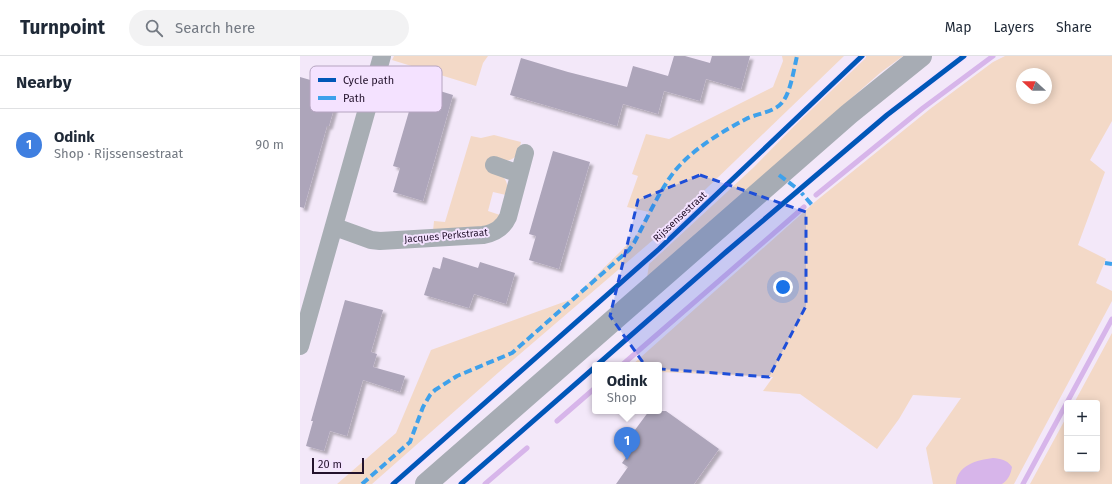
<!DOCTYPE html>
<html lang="en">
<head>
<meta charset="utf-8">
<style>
  body { margin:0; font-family:"Fira Sans",sans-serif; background:#f2f2f3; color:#1f2937 }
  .controls { position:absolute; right:12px; bottom:12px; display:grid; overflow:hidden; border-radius:4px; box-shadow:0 2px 10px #0003 }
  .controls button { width:36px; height:36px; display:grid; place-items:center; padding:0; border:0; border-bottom:1px solid #e0e1e3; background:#fff; color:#1f2937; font:20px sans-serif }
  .compass { position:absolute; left:716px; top:12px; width:36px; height:36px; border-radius:50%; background:#fff; box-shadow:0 2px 10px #0003; rotate:291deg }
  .scale { position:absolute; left:12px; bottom:10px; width:52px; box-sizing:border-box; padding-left:4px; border:2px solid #23122c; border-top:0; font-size:11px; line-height:14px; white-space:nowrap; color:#23122c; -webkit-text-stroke:3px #f4e2ff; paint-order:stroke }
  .you { position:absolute; left:483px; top:231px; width:14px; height:14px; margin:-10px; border:3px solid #fff; border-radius:50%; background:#1a73e8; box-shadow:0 0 0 6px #1a73e833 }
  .badge { display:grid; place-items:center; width:26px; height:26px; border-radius:50%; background:#d93025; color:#fff; font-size:13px; font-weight:700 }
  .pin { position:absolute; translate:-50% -33px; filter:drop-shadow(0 1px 2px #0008) }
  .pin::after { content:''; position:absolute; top:21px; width:14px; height:12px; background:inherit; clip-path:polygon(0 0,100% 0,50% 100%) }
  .popup { position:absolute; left:292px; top:306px; width:70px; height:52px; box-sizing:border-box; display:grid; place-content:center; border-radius:4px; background:#fff; filter:drop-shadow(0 1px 3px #0005); font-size:13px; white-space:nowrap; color:#747a83 }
  .popup b { font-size:15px; color:#1f2937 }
  .popup::after { content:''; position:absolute; left:50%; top:100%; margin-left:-8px; border:8px solid transparent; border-top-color:#fff }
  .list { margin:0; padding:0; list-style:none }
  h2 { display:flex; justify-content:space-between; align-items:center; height:52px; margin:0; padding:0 16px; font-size:17px }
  h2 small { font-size:13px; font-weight:400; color:#747a83 }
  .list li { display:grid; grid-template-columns:26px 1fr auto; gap:12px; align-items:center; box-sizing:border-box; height:72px; padding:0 16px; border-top:1px solid #e0e1e3 }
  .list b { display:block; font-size:15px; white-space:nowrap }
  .list p { margin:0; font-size:13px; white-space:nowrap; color:#747a83 }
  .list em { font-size:13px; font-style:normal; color:#747a83 }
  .icon { flex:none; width:22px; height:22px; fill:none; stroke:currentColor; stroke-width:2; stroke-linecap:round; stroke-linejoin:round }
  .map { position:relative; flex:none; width:812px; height:428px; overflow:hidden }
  header { display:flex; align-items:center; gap:24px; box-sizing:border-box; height:56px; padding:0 20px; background:#fff; border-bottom:1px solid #e0e1e3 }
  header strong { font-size:19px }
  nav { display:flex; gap:22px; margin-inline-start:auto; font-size:14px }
  .search { width:280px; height:36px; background:#f2f2f3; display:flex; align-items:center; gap:10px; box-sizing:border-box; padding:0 14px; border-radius:22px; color:#747a83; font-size:15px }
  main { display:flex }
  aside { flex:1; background:#fff }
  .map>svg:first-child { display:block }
  .green { fill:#f3d9c7; fill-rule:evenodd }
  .water { fill:#d7b5ea }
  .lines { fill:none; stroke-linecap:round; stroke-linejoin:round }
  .stream { stroke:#d7b5ea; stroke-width:5 }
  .building { fill:#ada5ba; filter:url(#shadow) }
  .minor { stroke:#a8aeb4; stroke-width:18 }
  .secondary { stroke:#a7acb4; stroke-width:22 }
  .quiet { stroke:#3ea1eb; stroke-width:4; stroke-dasharray:8 4; stroke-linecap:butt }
  .cycleway-casing { stroke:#f4e2ff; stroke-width:8 }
  .cycleway { stroke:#0057b8; stroke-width:5 }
  .marked { fill:#1d4ed8; fill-opacity:0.2; stroke:#1d4ed8; stroke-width:3; stroke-dasharray:8 5; stroke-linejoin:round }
  .labels { text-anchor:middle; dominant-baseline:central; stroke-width:4; stroke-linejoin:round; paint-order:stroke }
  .street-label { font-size:10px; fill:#23122c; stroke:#f4e2ff }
  .key { fill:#f4e2ff; stroke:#b5a4c0; stroke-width:1 }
  .key-label { font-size:11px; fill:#23122c }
</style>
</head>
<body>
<header>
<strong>Turnpoint</strong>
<div class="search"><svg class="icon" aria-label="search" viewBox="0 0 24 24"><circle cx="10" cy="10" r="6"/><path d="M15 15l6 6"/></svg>Search here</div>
<nav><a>Map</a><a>Layers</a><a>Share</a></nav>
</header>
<main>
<aside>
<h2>Nearby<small></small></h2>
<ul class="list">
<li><span class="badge" style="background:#3f7fe0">1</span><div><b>Odink</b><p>Shop · Rijssensestraat</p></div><em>90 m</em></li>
</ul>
</aside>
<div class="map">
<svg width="812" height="428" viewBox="0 0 812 428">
  <defs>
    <filter id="shadow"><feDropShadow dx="3.5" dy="3.5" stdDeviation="1" flood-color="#0004"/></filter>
  </defs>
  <rect width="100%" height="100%" fill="#f3e8f9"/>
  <path class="green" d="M 94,0 L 188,0 L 183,7 L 176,30 L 92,4 Z
    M 482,0 L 544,0 L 353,184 L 199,316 L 72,428 L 37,428 L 96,377 L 131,294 L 272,243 L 321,195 L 337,178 L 349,156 L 327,151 L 338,120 L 332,118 L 346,78 L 369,83 L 473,31 L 483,5 Z
    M 563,0 L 603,0 L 580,17 L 347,222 L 349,208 L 454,111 Z
    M 705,0 L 812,0 L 812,65 L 790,104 L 805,116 L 778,189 L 806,203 L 796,227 L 812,235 L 812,245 L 714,428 L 633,428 L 626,392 L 661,342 L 613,339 L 599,363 L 577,393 L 500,338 L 463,335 L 473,321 L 359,316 L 359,309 L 332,309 L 516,145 L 630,53 L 693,6 ZM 722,18 L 746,18 L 746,42 L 722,42 Z
    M 194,79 L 221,86 C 219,96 217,104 205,105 L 201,119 C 208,125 208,130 206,139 L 193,136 L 188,155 L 200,159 L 191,170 L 133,175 L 134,165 L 145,166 L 171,80 L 181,82 Z
    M 812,277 L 812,428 L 730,428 L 767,360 L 767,413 L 797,413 L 797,347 L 774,347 Z"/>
  <path class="water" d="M 693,402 C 701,403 706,403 712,411 C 711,418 708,424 702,428 L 656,428 C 657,409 677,404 693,402 Z"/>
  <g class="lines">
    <path class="stream" d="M 516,139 L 623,52 L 693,0
      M 322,309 L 504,151
      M 257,365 L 295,332
      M 185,428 L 227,392
      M 723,428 L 812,263"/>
  </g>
  <path class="building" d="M 374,0 L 385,0 L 410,7 L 412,0 L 450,0 L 441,33 L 406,23 L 400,45 L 364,35 L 358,58 L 323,48 L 317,70 L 210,39 L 221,2 L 268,16 L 327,31 L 333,10 L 368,20 Z
    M 0,21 L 38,32 L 35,42 L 37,42 L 29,70 L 27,70 L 4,152 L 0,151 Z
    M 117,28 L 153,39 L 123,145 L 93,136 L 100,112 L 93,110 Z
    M 253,95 L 290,106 L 259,213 L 229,204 L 236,180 L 229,178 Z
    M 143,201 L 178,212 L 180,206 L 215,217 L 206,248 L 174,238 L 169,252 L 124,239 L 133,211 L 140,213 Z
    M 45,244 L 83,254 L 71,296 L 77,298 L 73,311 L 105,320 L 100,336 L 63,324 L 47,380 L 30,375 L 24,395 L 6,390 L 13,365 L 11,365 Z
    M 349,355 L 366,355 L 419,393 L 394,428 L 316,428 L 328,411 L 322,407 L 336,387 L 329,382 Z"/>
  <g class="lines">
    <path class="minor" d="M 194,109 L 219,118
      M 35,171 L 71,184 L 80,185 L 183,179 C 195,177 203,172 208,161 L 225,97
      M 0,290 L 82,0"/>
    <path class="secondary" d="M 126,428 L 549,58 L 621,0"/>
    <path class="quiet" d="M 479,119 L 499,134 L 512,149
      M 805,207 L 812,208
      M 62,428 L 110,386 L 123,351 L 130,339 L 135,334 L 157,320 L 212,297 L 329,194 L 334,187 C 347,163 363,126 381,108 C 398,90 425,74 446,63 C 458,57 477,56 484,44 C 491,33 494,13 497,0"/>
    <defs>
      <path id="cycleway" d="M 297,309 L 426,196 L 587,59 L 664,0
        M 93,428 L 359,193 L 562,0
        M 161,428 L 295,311"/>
    </defs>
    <use href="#cycleway" class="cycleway-casing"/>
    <use href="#cycleway" class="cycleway"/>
  </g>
  <path class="marked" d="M 400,119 L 506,156 L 506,250 L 469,321 L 347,312 L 310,260 L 338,144 Z"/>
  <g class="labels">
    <g class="street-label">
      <text transform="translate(380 161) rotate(-43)">Rijssensestraat</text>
      <text transform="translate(146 180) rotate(-5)">Jacques Perkstraat</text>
    </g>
  </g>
  <rect x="10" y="10" width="132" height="46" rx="6" class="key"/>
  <rect x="18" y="22" width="18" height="4" fill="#0057b8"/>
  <rect x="18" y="40" width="18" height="4" fill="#3ea1eb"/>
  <g class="key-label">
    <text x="43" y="28">Cycle path</text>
    <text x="43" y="46">Path</text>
  </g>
</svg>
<div class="controls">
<button>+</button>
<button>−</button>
</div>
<svg class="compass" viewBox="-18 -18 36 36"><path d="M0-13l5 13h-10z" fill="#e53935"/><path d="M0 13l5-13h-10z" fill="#747a83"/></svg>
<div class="scale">20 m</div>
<div class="you"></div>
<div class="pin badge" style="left:327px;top:404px;background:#3f7fe0">1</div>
<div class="popup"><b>Odink</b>Shop</div>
</div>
</main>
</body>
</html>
